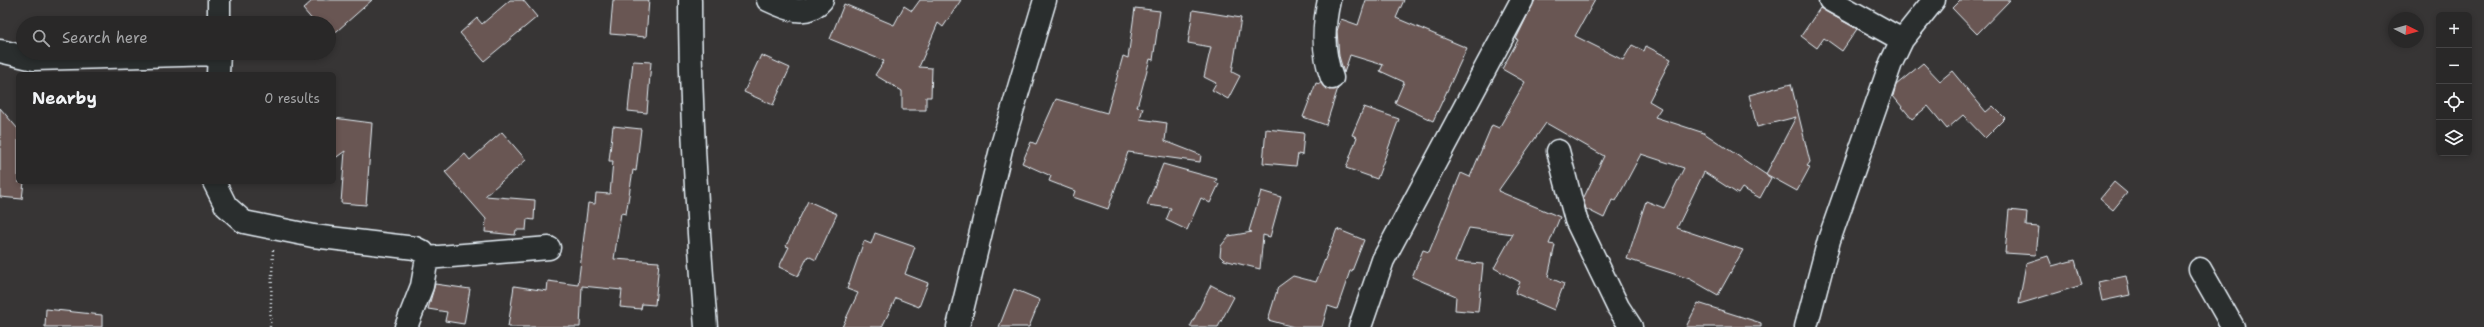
<!DOCTYPE html>
<html lang="en">
<head>
<meta charset="utf-8">
<style>
  body { margin:0; font-family:"Shantell Sans",sans-serif; background:#313030; color:#f1f3f6 }
  .controls { position:absolute; right:12px; top:12px; display:grid; overflow:hidden; border-radius:6px; box-shadow:0 2px 6px #0003 }
  .controls button { width:36px; height:36px; display:grid; place-items:center; padding:0; border:0; border-bottom:1px solid #454445; background:#292828; color:#f1f3f6; font:20px sans-serif }
  .compass { position:absolute; left:2388px; top:12px; width:36px; height:36px; border-radius:50%; background:#292828; box-shadow:0 2px 6px #0003; rotate:95deg }
  .list { margin:0; padding:0; list-style:none }
  h2 { display:flex; justify-content:space-between; align-items:center; height:52px; margin:0; padding:0 16px; font-size:17px }
  h2 small { font-size:13px; font-weight:400; color:#a5a6a8 }
  .icon { flex:none; width:22px; height:22px; fill:none; stroke:currentColor; stroke-width:2; stroke-linecap:round; stroke-linejoin:round }
  .map { position:relative; flex:none; width:2484px; height:327px; overflow:hidden }
  .search { position:absolute; background:#292828; box-shadow:0 2px 6px #0003; left:16px; top:16px; width:320px; height:44px; display:flex; align-items:center; gap:10px; box-sizing:border-box; padding:0 14px; border-radius:22px; color:#a5a6a8; font-size:15px }
  .panel { position:absolute; background:#292828; box-shadow:0 2px 6px #0003; left:16px; top:72px; width:320px; height:112px; border-radius:6px }
  .map>svg:first-child { display:block }
  .building { fill:#695753; stroke:#e8f1f8 }
  .lines { fill:none; stroke-linecap:round; stroke-linejoin:round }
  .street-casing { stroke:#e8f1f8; stroke-width:25 }
  .secondary-casing { stroke:#e8f1f8; stroke-width:25 }
  .path { stroke:#e8f1f8; stroke-width:2.5; stroke-dasharray:1 3; stroke-linecap:butt }
  .street { stroke:#2a2d2e; stroke-width:22 }
  .secondary { stroke:#2a2d2e; stroke-width:22 }
</style>
</head>
<body>
<div class="map">
<svg width="2484" height="327" viewBox="0 0 2484 327">
  <rect width="100%" height="100%" fill="#373535"/>
  <filter id="ink" filterUnits="userSpaceOnUse"><feTurbulence type="fractalNoise" baseFrequency=".025" numOctaves="2"/><feDisplacementMap in="SourceGraphic" scale="8" xChannelSelector="R" yChannelSelector="G"/><feConvolveMatrix kernelMatrix="1 2 1 2 8 2 1 2 1" color-interpolation-filters="sRGB"/></filter>
  <g filter="url(#ink)">
    <path class="building" d="M 313,0 L 372,0 L 329,38 L 329,23 L 315,23 L 303,9 Z
      M 510,0 L 523,0 L 537,17 L 484,61 L 460,33 L 477,18 L 482,24 Z
      M 613,0 L 649,0 L 646,37 L 610,34 Z
      M 920,0 L 961,0 L 943,27 L 938,23 L 919,67 L 932,68 L 931,97 L 926,97 L 926,110 L 902,110 L 902,91 L 875,75 L 884,61 L 830,39 L 844,4 L 894,25 L 904,6 L 912,11 Z
      M 1366,0 L 1404,0 L 1396,18 L 1467,48 L 1433,121 L 1395,103 L 1404,82 L 1380,71 L 1383,65 L 1350,55 L 1344,73 L 1339,56 L 1337,31 L 1341,19 L 1358,25 Z
      M 1535,0 L 1595,0 L 1575,36 L 1623,60 L 1632,45 L 1644,51 L 1646,46 L 1671,59 L 1649,101 L 1661,108 L 1655,117 L 1704,133 L 1771,178 L 1760,198 L 1742,188 L 1738,194 L 1704,172 L 1677,228 L 1743,250 L 1718,295 L 1690,279 L 1627,259 L 1646,201 L 1664,208 L 1684,168 L 1641,154 L 1616,201 L 1612,200 L 1604,218 L 1586,209 L 1583,199 L 1604,156 L 1546,123 L 1498,191 L 1560,217 L 1549,244 L 1555,245 L 1548,277 L 1564,284 L 1554,310 L 1515,293 L 1520,282 L 1494,268 L 1513,234 L 1469,228 L 1455,262 L 1483,264 L 1478,312 L 1455,310 L 1456,296 L 1412,277 L 1423,250 L 1429,252 L 1461,173 L 1470,177 L 1492,125 L 1499,128 L 1525,82 L 1502,69 L 1518,40 L 1516,39 Z
      M 1960,0 L 2010,0 L 1977,34 L 1952,8 Z
      M 1135,8 L 1160,11 L 1153,60 L 1150,59 L 1137,107 L 1143,108 L 1140,119 L 1167,123 L 1165,141 L 1201,155 L 1200,162 L 1128,152 L 1108,209 L 1073,197 L 1075,191 L 1049,181 L 1051,176 L 1022,163 L 1031,142 L 1036,144 L 1056,99 L 1107,113 L 1123,56 L 1128,58 Z
      M 1820,8 L 1857,29 L 1842,51 L 1824,38 L 1817,48 L 1801,36 Z
      M 1193,10 L 1241,18 L 1232,72 L 1240,76 L 1228,99 L 1212,90 L 1216,83 L 1204,77 L 1211,47 L 1188,43 Z
      M 761,55 L 790,68 L 773,105 L 744,92 Z
      M 633,61 L 651,62 L 647,113 L 628,111 Z
      M 1923,63 L 1940,81 L 1952,71 L 1986,112 L 1993,106 L 2005,118 L 1985,138 L 1963,115 L 1947,129 L 1928,106 L 1912,119 L 1893,96 L 1896,85 Z
      M 1320,82 L 1329,90 L 1338,88 L 1326,125 L 1303,117 L 1316,83 L 1320,84 Z
      M 1791,84 L 1810,162 L 1807,166 L 1810,167 L 1797,191 L 1766,174 L 1796,117 L 1757,127 L 1749,95 Z
      M 1364,107 L 1399,119 L 1377,179 L 1346,168 L 1357,137 L 1352,135 Z
      M 0,108 L 18,129 L 18,182 L 24,182 L 22,199 L 0,197 Z
      M 334,118 L 372,123 L 366,205 L 341,203 L 345,151 L 334,159 Z
      M 613,126 L 641,129 L 636,171 L 633,170 L 626,214 L 621,213 L 614,259 L 659,262 L 655,305 L 642,304 L 641,309 L 620,307 L 622,290 L 582,286 L 580,327 L 508,327 L 514,286 L 547,291 L 548,281 L 578,285 L 588,203 L 595,204 L 596,193 L 610,194 L 613,161 L 609,161 Z
      M 1266,129 L 1304,133 L 1302,155 L 1298,154 L 1296,166 L 1263,163 Z
      M 502,132 L 526,160 L 485,196 L 535,200 L 534,220 L 527,219 L 526,230 L 516,230 L 515,235 L 485,232 L 486,219 L 445,172 L 465,154 L 470,160 Z
      M 1163,164 L 1217,179 L 1215,182 L 1219,184 L 1210,203 L 1201,198 L 1187,230 L 1166,220 L 1171,208 L 1147,205 Z
      M 2114,182 L 2127,193 L 2113,210 L 2100,199 Z
      M 1261,191 L 1281,197 L 1270,237 L 1263,235 L 1260,269 L 1224,260 L 1220,256 L 1221,246 L 1229,236 L 1252,232 L 1249,231 Z
      M 808,201 L 837,214 L 816,260 L 808,256 L 798,276 L 779,267 L 789,247 L 786,246 Z
      M 2009,210 L 2027,212 L 2026,226 L 2039,227 L 2036,255 L 2005,253 Z
      M 1337,229 L 1364,240 L 1352,271 L 1350,271 L 1337,309 L 1328,306 L 1322,327 L 1294,327 L 1268,320 L 1278,287 L 1293,276 L 1316,282 Z
      M 875,233 L 915,247 L 905,274 L 928,283 L 919,307 L 896,298 L 882,327 L 842,327 L 858,293 L 847,289 L 864,241 L 871,244 Z
      M 2048,256 L 2052,266 L 2075,260 L 2082,285 L 2019,304 L 2026,263 Z
      M 2126,276 L 2130,295 L 2102,301 L 2098,282 Z
      M 435,284 L 470,289 L 464,324 L 445,321 L 447,312 L 428,309 Z
      M 1211,285 L 1234,297 L 1218,327 L 1190,327 Z
      M 1014,289 L 1040,300 L 1029,327 L 999,327 Z
      M 1698,303 L 1761,323 L 1761,327 L 1686,327 Z
      M 46,309 L 102,315 L 102,327 L 45,327 Z"/>
    <g class="lines">
      <defs>
        <path id="street" d="M 768,0 C 787,9 806,18 822,0
          M 1329,0 C 1323,27 1322,52 1332,78
          M 1830,0 L 1902,40
          M 219,23 L 219,0
          M 0,51 L 34,59 L 219,54
          M 218,74 L 219,53
          M 1558,151 L 1576,220 L 1618,307 L 1631,327
          M 214,182 L 226,206 L 244,222 L 313,236 L 415,248 L 423,252 L 427,258 L 422,286 L 406,327
          M 427,258 L 549,248
          M 2200,269 L 2233,327
          M 958,327 L 1002,145 L 1045,0
          M 1360,327 L 1383,260 L 1522,0
          M 1806,327 L 1829,240 L 1891,63 L 1902,40 L 1934,0"/>
        <path id="secondary" d="M 690,0 C 690,109 697,218 706,327"/>
      </defs>
      <use href="#street" class="street-casing"/>
      <use href="#secondary" class="secondary-casing"/>
      <path class="path" d="M 270,327 L 273,250"/>
      <use href="#street" class="street"/>
      <use href="#secondary" class="secondary"/>
    </g>
  </g>
</svg>
<div class="controls">
<button>+</button>
<button>−</button>
<button><svg class="icon" aria-label="locate" viewBox="0 0 24 24"><circle cx="12" cy="12" r="6"/><path d="M12 2v4M12 18v4M2 12h4M18 12h4"/></svg></button>
<button><svg class="icon" aria-label="layers" viewBox="0 0 24 24"><path d="M12 4l9 5-9 5-9-5zM3 14l9 5 9-5"/></svg></button>
</div>
<svg class="compass" viewBox="-18 -18 36 36"><path d="M0-13l5 13h-10z" fill="#e53935"/><path d="M0 13l5-13h-10z" fill="#a5a6a8"/></svg>
<div class="search"><svg class="icon" aria-label="search" viewBox="0 0 24 24"><circle cx="10" cy="10" r="6"/><path d="M15 15l6 6"/></svg>Search here</div>
<section class="panel">
<h2>Nearby<small>0 results</small></h2>
<ul class="list">
</ul>
</section>
</div>
</body>
</html>
